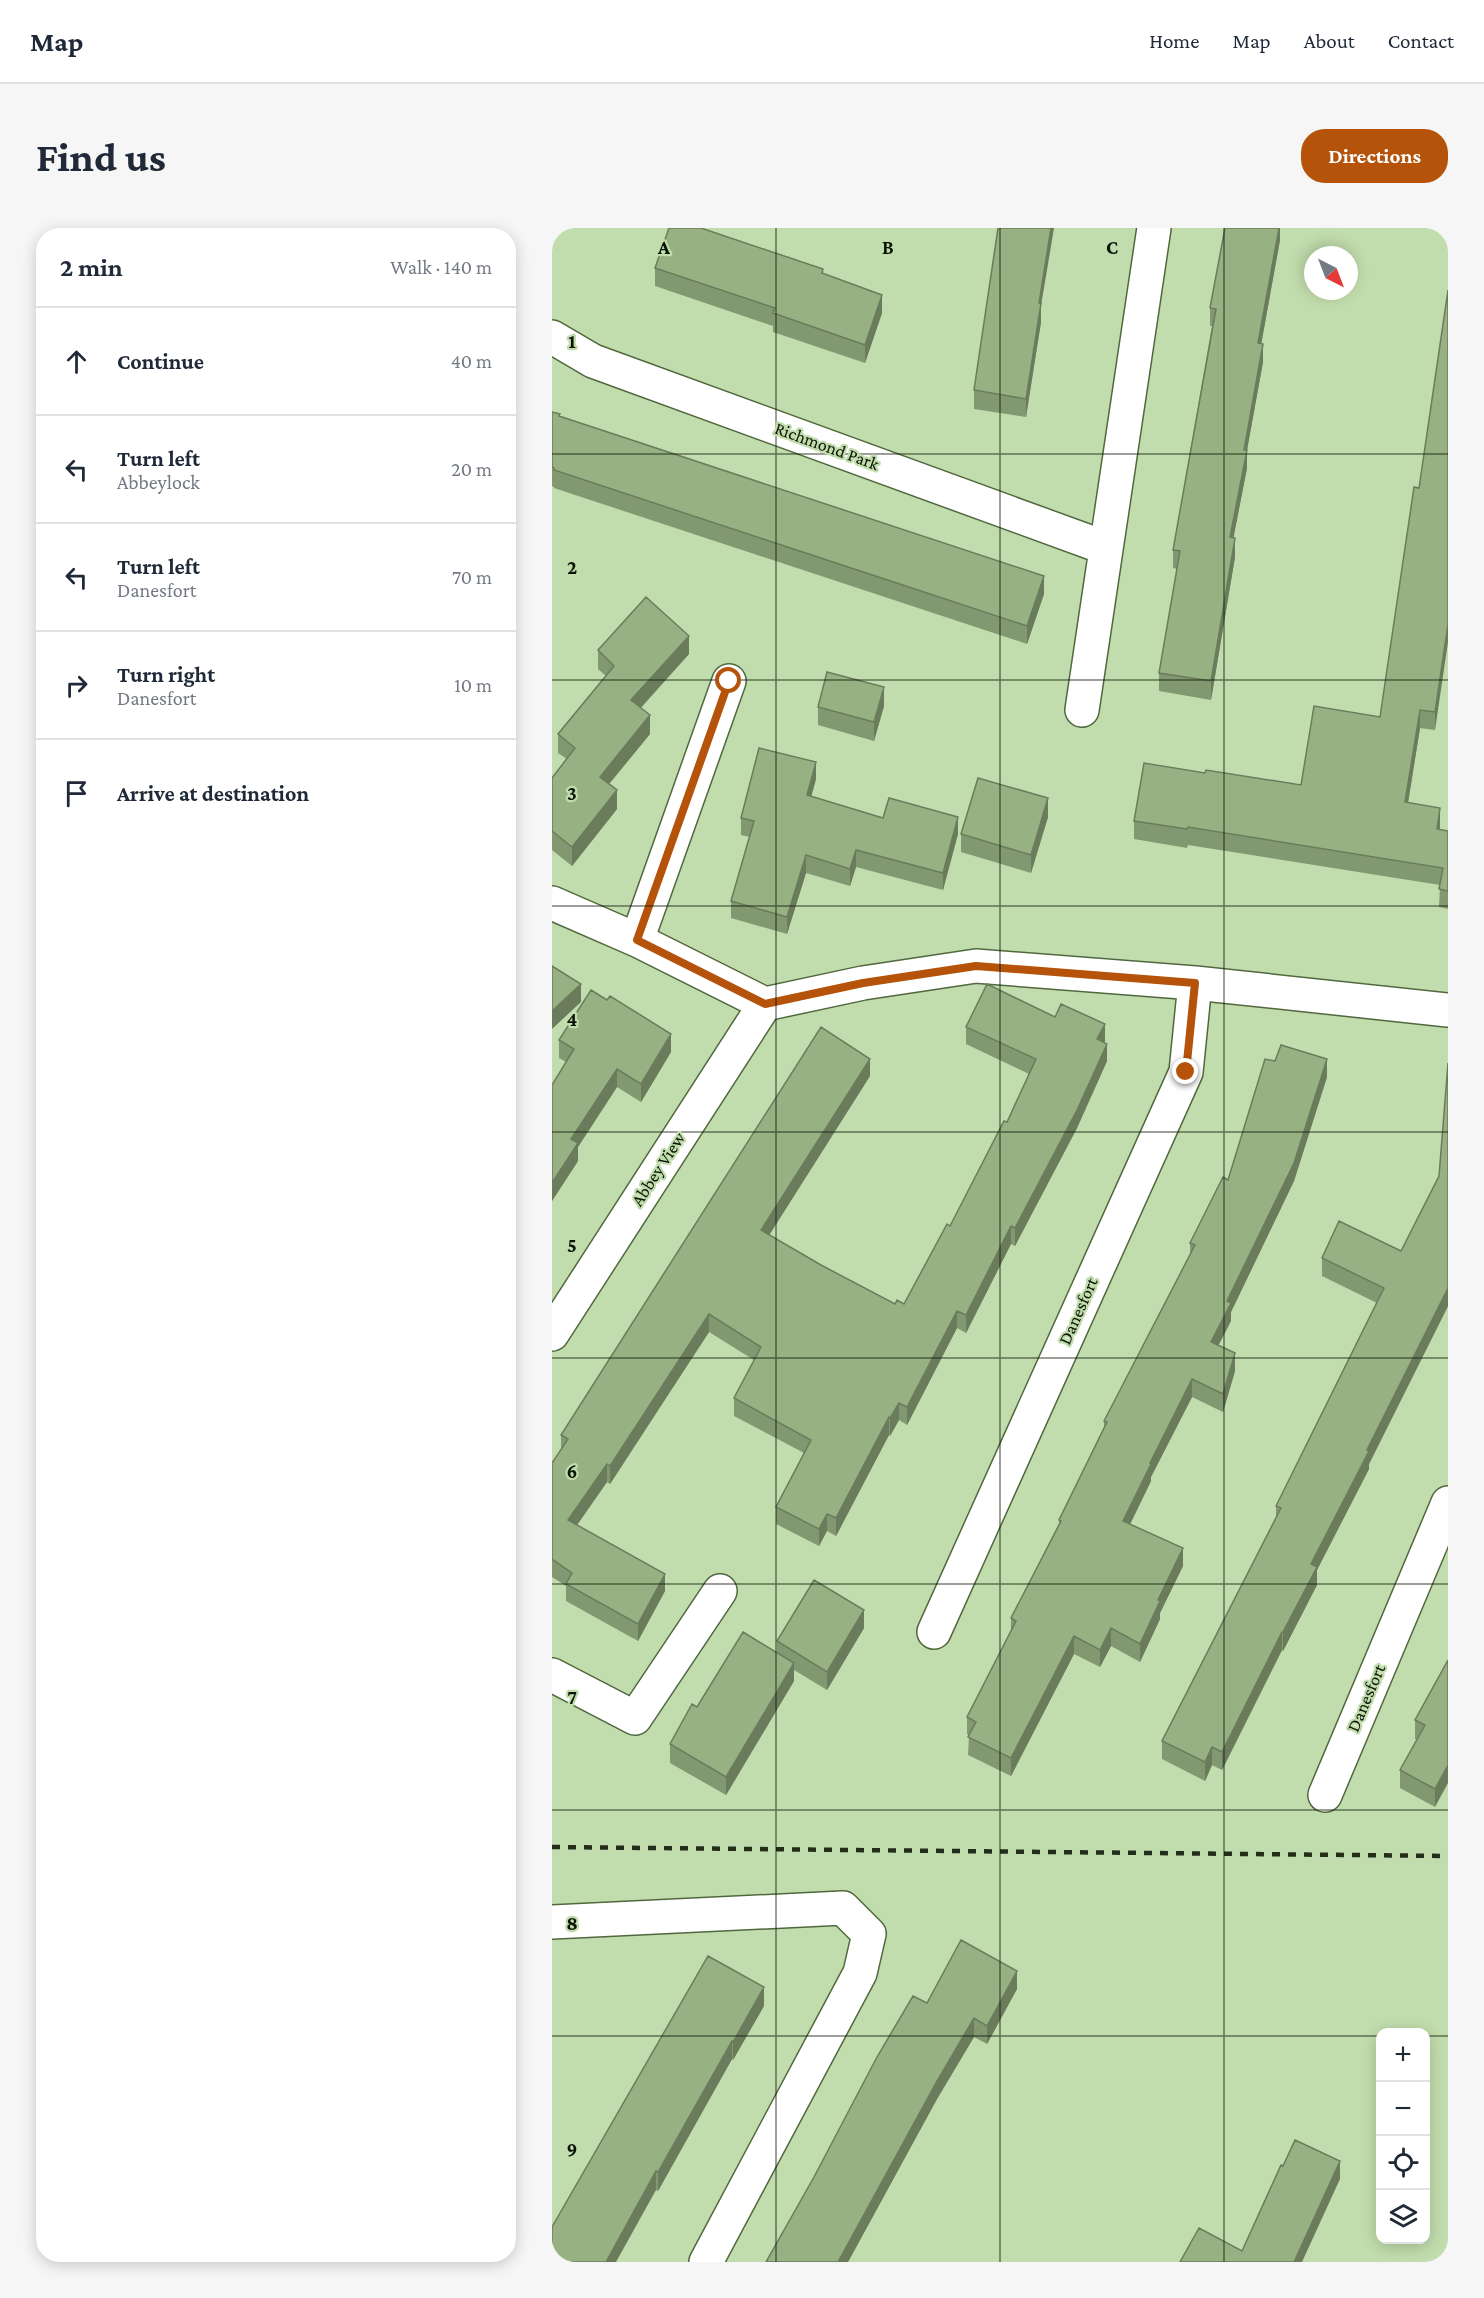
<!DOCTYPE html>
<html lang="en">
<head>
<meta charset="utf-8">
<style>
  body { margin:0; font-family:"Crimson Pro",serif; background:#f6f6f7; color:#1f2937 }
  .controls { position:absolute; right:18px; bottom:18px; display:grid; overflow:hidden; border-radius:12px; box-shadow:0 3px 15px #0003 }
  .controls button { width:54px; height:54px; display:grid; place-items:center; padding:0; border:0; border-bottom:2px solid #e0e1e3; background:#fff; color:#1f2937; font:30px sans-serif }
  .compass { position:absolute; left:752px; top:18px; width:54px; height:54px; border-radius:50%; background:#fff; box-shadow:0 3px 15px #0003; rotate:138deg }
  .stop { position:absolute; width:18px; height:18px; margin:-14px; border:4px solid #b45309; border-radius:50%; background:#fff }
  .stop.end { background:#b45309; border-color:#fff; box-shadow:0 2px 6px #0008 }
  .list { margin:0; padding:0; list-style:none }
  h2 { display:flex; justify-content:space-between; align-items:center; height:78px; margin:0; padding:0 24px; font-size:26px }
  h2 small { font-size:20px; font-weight:400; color:#747a83 }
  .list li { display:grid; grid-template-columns:39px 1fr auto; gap:18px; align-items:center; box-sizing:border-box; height:108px; padding:0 24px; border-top:2px solid #e0e1e3 }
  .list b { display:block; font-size:22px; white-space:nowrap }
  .list p { margin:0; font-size:20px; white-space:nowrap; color:#747a83 }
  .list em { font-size:20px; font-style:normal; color:#747a83 }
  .icon { flex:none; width:33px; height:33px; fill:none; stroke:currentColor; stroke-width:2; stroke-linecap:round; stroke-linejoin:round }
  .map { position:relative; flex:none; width:896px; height:2034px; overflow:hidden; border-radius:24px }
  header { display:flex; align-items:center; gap:36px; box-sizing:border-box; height:84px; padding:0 30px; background:#fff; border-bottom:2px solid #e0e1e3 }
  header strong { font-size:28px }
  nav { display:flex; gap:33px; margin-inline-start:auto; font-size:21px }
  .intro { display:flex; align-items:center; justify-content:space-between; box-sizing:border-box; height:144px; padding:0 36px }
  h1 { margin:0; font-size:42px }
  .button { padding:15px 27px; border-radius:24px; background:#b45309; color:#fff; font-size:21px; font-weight:700 }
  main { display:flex; gap:36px; padding:0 36px }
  aside { flex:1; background:#fff; border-radius:24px; box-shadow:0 3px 15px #0003 }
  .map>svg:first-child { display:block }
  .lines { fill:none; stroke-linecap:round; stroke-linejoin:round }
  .minor-casing { stroke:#51683e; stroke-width:36 }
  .minor { stroke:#fff; stroke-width:33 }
  .rail { stroke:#222d19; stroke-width:4.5; stroke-dasharray:8 8; stroke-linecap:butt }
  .wall { fill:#829871 }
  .shaded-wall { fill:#6a7c5c }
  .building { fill:#97b183; stroke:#6a7c5c; stroke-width:1.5 }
  .route { stroke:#b45309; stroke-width:8 }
  .grid { fill:none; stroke:#0c1505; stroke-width:1.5; stroke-opacity:0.55 }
  .labels { text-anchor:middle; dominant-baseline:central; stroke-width:4.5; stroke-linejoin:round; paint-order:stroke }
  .street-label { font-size:18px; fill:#0c1505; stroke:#c2ddad }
  .grid-label { font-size:20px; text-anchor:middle; font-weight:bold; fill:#0c1505; stroke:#c2ddad; stroke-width:4.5; stroke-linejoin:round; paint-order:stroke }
</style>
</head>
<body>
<header>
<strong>Map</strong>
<nav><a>Home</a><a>Map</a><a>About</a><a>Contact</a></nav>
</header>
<div class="intro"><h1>Find us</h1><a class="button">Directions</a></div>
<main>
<aside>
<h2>2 min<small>Walk · 140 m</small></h2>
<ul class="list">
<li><svg class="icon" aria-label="ahead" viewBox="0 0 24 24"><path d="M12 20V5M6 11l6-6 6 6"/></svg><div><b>Continue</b></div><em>40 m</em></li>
<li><svg class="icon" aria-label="left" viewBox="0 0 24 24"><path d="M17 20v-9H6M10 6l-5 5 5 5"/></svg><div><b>Turn left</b><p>Abbeylock</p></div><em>20 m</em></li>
<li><svg class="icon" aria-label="left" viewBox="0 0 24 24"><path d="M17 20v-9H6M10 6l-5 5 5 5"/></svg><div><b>Turn left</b><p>Danesfort</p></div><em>70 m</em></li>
<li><svg class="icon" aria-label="right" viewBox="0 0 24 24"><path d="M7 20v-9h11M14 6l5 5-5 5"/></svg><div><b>Turn right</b><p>Danesfort</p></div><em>10 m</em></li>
<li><svg class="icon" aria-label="arrive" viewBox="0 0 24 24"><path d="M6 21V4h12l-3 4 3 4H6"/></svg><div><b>Arrive at destination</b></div></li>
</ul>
</aside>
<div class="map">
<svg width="896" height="2034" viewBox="0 0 896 2034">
  <rect width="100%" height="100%" fill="#c2ddad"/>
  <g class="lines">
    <defs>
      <path id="minor" d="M 0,109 L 41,133 L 554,320
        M 530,482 L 602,0
        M 0,675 L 85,712 L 213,776
        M 85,712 L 177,453
        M 213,776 L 311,755 L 424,738 L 643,755 L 896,782
        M 0,1106 L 213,776
        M 382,1404 L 634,844 L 643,755
        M 0,1447 L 83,1490 L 168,1363
        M 773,1567 L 896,1275
        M 0,1694 L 291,1680 L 317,1706 L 308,1745 L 154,2034"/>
    </defs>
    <use href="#minor" class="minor-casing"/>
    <use href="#minor" class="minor"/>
    <path class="rail" d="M 0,1619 L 896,1628"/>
  </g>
  <path class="wall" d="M 728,0 L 728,12 L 709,116 L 711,134 L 695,222 L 695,240 L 681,310 L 683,329 L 659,472 L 607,463 L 607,445 L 625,341 L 621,340 L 621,322 L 660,98 L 658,98 L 658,80 Z
    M 103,40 L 271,45 L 330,85 L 313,135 L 221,104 L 221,98 L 103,58 Z
    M 896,62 L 883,502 L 868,500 L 856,575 L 888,598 L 887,602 L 896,603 L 896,681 L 887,679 L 888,657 L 636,617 L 635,620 L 582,611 L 582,593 L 653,545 L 749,557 L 828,489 L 867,260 Z
    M 489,78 L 489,94 L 474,189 L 422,181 L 422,162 Z
    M 0,184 L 8,188 L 492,366 L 475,416 L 2,260 L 2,259 L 0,258 Z
    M 46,422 L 137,426 L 89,480 L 98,506 L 57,556 L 65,581 L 20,638 L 0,622 L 0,550 L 15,531 L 6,525 L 6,506 L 54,448 L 46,441 Z
    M 332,478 L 322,513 L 266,497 L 266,479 Z
    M 264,551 L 259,569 L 331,590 L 406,606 L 391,662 L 304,639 L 298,658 L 254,645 L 235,706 L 179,690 L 179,673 L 198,609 L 189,607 L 189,590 Z
    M 496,589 L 479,645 L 409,624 L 409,606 Z
    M 414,799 L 553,813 L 552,814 L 555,833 L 525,900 L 463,1018 L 459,1016 L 414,1105 L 405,1100 L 355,1197 L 347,1192 L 338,1208 L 337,1207 L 284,1308 L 275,1303 L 267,1318 L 224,1296 L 224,1279 L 252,1225 L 182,1188 L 182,1170 L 202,1132 L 157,1104 L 58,1256 L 55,1254 L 25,1297 L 113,1363 L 86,1413 L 14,1373 L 14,1358 L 0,1349 L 0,1235 L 9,1222 L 9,1207 L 318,848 L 217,1007 L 269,1037 L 343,1076 L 352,1076 L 398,998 L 455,894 L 477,846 L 414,816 Z
    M 7,812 L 119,824 L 89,874 L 65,859 L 26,919 L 26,933 L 0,973 L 0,857 L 14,834 L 7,830 Z
    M 775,849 L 742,953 L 679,1084 L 679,1093 L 666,1117 L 683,1143 L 671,1184 L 640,1169 L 599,1249 L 599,1253 L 578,1296 L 631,1338 L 608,1385 L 608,1391 L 588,1434 L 559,1418 L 548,1439 L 522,1426 L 459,1548 L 416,1527 L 417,1507 L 415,1506 L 415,1489 L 459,1403 L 459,1390 L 507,1296 L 507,1292 L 552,1199 L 552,1193 L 638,1027 L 638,1015 L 676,952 Z
    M 770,1030 L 896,1078 L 817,1236 L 817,1241 L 765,1342 L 765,1357 L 731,1423 L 730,1422 L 670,1542 L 660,1537 L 653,1553 L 610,1531 L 610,1513 L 724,1291 L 724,1278 L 825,1075 L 770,1048 Z
    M 312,1400 L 275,1462 L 242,1442 L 242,1453 L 174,1567 L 118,1535 L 118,1516 L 145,1479 L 225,1425 L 225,1413 Z
    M 896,1432 L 883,1579 L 848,1560 L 848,1542 L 865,1512 L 863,1511 L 863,1492 Z
    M 465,1761 L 435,1816 L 422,1809 L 385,1871 L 296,2034 L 214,2034 L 375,1775 Z
    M 212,1778 L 181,1832 L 180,1831 L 106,1963 L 104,1962 L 0,1999 Z"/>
  <path class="shaded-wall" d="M 499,0 L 502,0 L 489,78 L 489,94 L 474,189 L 474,171 L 487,75 Z
    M 727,0 L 728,0 L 728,12 L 706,134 L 706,115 Z
    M 330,67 L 330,85 L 313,135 L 313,117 Z
    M 711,116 L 711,134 L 695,222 L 695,240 L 678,328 L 678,309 L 692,222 Z
    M 683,310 L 683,329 L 659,472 L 659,453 Z
    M 492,348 L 492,366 L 475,416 L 475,398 Z
    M 896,396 L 896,414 L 883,502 L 883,484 Z
    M 137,408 L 137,426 L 79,490 L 79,472 Z
    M 332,459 L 332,478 L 322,513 L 322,494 Z
    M 868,482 L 868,500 L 853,593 L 853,574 Z
    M 98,487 L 98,506 L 48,567 L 48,549 Z
    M 264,534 L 264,551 L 255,584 L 255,567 Z
    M 65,562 L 65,581 L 20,638 L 20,619 Z
    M 496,570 L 496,589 L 479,645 L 479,627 Z
    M 888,580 L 888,598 L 885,619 L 885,601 Z
    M 406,589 L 406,606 L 391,662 L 391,645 Z
    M 304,622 L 304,639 L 298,658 L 298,641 Z
    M 254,627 L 254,645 L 235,706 L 235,689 Z
    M 29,756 L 29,774 L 0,801 L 0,783 Z
    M 553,796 L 553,813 L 545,829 L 545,811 Z
    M 119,806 L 119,824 L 89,874 L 89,856 Z
    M 555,816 L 555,833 L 525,900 L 463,1018 L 463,1000 Z
    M 318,831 L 318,848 L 209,1020 L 209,1002 Z
    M 775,831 L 775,849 L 742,953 L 679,1084 L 679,1093 L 659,1132 L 659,1114 Z
    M 65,841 L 65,859 L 26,919 L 26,933 L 0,973 L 0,955 L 19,911 Z
    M 459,998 L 459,1016 L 414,1105 L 414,1087 Z
    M 896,1060 L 896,1078 L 817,1236 L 817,1241 L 765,1342 L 765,1357 L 731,1423 L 731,1404 L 759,1336 L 815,1222 Z
    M 405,1083 L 405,1100 L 355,1197 L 355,1179 Z
    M 157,1086 L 157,1104 L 58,1256 L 58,1238 Z
    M 683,1125 L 683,1143 L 671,1184 L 671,1166 Z
    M 640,1151 L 640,1169 L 599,1249 L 599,1253 L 571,1311 L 571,1293 L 598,1235 Z
    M 347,1175 L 347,1192 L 338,1208 L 338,1190 Z
    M 337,1189 L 337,1207 L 284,1308 L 284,1290 Z
    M 55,1236 L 55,1254 L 16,1310 L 16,1292 Z
    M 275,1286 L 275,1303 L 267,1318 L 267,1301 Z
    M 631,1320 L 631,1338 L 608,1385 L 608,1391 L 588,1434 L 588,1416 L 606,1372 Z
    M 113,1346 L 113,1363 L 86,1413 L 86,1396 Z
    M 312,1382 L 312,1400 L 275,1462 L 275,1444 Z
    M 559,1400 L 559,1418 L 548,1439 L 548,1422 Z
    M 730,1404 L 730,1422 L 670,1542 L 670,1524 Z
    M 522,1408 L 522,1426 L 459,1548 L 459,1530 Z
    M 242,1435 L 242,1453 L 174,1567 L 174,1549 Z
    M 660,1519 L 660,1537 L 653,1553 L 653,1534 Z
    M 896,1537 L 896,1555 L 883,1579 L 883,1561 Z
    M 465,1743 L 465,1761 L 435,1816 L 435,1798 Z
    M 212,1759 L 212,1778 L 181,1832 L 181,1814 Z
    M 422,1790 L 422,1809 L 385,1871 L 296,2034 L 286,2034 L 385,1853 Z
    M 180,1813 L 180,1831 L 106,1963 L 106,1944 Z
    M 788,1933 L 788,1951 L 750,2034 L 742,2034 Z
    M 104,1943 L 104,1962 L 64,2034 L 54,2034 Z"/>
  <path class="building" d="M 117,0 L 149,0 L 271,41 L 270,45 L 330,67 L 313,117 L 221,85 L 223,80 L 103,40 Z
    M 446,0 L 499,0 L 487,75 L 489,75 L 474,171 L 422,162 Z
    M 673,0 L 727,0 L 706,115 L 711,116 L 692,222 L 695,222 L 678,309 L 683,310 L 659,453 L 607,445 L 628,323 L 621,322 L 664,81 L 658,80 Z
    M 896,62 L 896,396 L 883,484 L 868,482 L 853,574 L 888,580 L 885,601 L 896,603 L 896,663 L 887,661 L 891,640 L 636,599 L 635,601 L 582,593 L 592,535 L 653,545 L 654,542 L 749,557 L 762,478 L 828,489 L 862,259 L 867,260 Z
    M 0,184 L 8,186 L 7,188 L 492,348 L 475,398 L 2,242 L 2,240 L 0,239 Z
    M 94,369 L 137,408 L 79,472 L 98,487 L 48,549 L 65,562 L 20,619 L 0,603 L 0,550 L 23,520 L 6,506 L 62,438 L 46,422 Z
    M 275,444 L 332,459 L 322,494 L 266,479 Z
    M 207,520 L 264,534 L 255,567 L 331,590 L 337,570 L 406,589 L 391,645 L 304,622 L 298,641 L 254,627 L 235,689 L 179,673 L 202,593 L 189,590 Z
    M 426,550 L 496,570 L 479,627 L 409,606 Z
    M 0,738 L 29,756 L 0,783 Z
    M 435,756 L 503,789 L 509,776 L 553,796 L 545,811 L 555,816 L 525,882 L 463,1000 L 459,998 L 414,1087 L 405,1083 L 355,1179 L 347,1175 L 338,1190 L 337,1189 L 284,1290 L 275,1286 L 267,1301 L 224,1279 L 259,1212 L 182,1170 L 209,1119 L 157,1086 L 58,1238 L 55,1236 L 16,1292 L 113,1346 L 86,1396 L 14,1356 L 20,1345 L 0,1331 L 0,1235 L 16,1211 L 9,1207 L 269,799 L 318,831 L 209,1002 L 269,1037 L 343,1076 L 345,1072 L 352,1076 L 395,996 L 398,998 L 452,893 L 455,894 L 484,831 L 414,799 Z
    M 39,762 L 55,772 L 58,768 L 119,806 L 89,856 L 65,841 L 19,911 L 26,915 L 0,955 L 0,857 L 22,821 L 7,812 Z
    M 729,817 L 775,831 L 742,935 L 675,1073 L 679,1075 L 659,1114 L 683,1125 L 671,1166 L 640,1151 L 598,1235 L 599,1236 L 571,1293 L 631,1320 L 606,1372 L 608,1373 L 588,1416 L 559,1400 L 548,1422 L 522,1408 L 459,1530 L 416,1509 L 424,1494 L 415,1489 L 464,1393 L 459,1390 L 509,1293 L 507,1292 L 555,1194 L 552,1193 L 643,1017 L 638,1015 L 671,949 L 676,952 L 713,831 L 723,833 Z
    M 896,835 L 896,1060 L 815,1222 L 817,1223 L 759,1336 L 765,1339 L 731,1404 L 730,1404 L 670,1524 L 660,1519 L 653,1534 L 610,1513 L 729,1280 L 724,1278 L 832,1060 L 770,1030 L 787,993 L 849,1023 L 887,948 Z
    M 262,1352 L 312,1382 L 275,1444 L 225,1413 Z
    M 191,1404 L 242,1435 L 174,1549 L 118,1516 L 140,1476 L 145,1479 Z
    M 896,1432 L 896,1537 L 883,1561 L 848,1542 L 873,1497 L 863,1492 Z
    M 409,1712 L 465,1743 L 435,1798 L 422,1790 L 385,1853 L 286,2034 L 214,2034 L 262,1949 L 325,1829 L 361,1768 L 375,1775 Z
    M 156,1728 L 212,1759 L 181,1814 L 180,1813 L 106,1944 L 104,1943 L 54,2034 L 0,2034 L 0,1999 Z
    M 743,1912 L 788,1933 L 742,2034 L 628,2034 L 647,2000 L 690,2023 L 729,1937 L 731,1938 Z"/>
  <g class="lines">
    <path class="route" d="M 177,453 L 85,712 L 213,776 L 311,755 L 424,738 L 643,755 L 634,844"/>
  </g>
  <path class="grid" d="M 224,0 L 224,2034M 448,0 L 448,2034M 672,0 L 672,2034M 0,226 L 896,226M 0,452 L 896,452M 0,678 L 896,678M 0,904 L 896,904M 0,1130 L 896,1130M 0,1356 L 896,1356M 0,1582 L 896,1582M 0,1808 L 828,1808M 874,1808 L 896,1808"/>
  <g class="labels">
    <g class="street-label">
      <text transform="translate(275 218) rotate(20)">Richmond Park</text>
      <text transform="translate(106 941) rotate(-57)">Abbey View</text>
      <text transform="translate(526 1083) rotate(-66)">Danesfort</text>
      <text transform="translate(814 1470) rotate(-67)">Danesfort</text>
    </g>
  </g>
  <g class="grid-label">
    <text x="112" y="26">A</text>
    <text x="336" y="26">B</text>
    <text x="560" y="26">C</text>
    <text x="20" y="120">1</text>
    <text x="20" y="346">2</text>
    <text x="20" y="572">3</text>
    <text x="20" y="798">4</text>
    <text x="20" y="1024">5</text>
    <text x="20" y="1250">6</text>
    <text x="20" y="1476">7</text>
    <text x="20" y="1702">8</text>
    <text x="20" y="1928">9</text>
  </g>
</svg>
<div class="controls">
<button>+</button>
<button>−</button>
<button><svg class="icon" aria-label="locate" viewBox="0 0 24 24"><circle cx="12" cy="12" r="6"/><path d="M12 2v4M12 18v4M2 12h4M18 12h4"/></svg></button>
<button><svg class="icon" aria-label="layers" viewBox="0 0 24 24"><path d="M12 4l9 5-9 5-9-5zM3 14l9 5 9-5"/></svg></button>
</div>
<svg class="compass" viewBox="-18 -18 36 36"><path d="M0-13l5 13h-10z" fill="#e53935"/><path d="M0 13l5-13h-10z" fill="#747a83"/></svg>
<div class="stop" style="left:177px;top:453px"></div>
<div class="stop end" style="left:634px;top:844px"></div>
</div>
</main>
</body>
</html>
